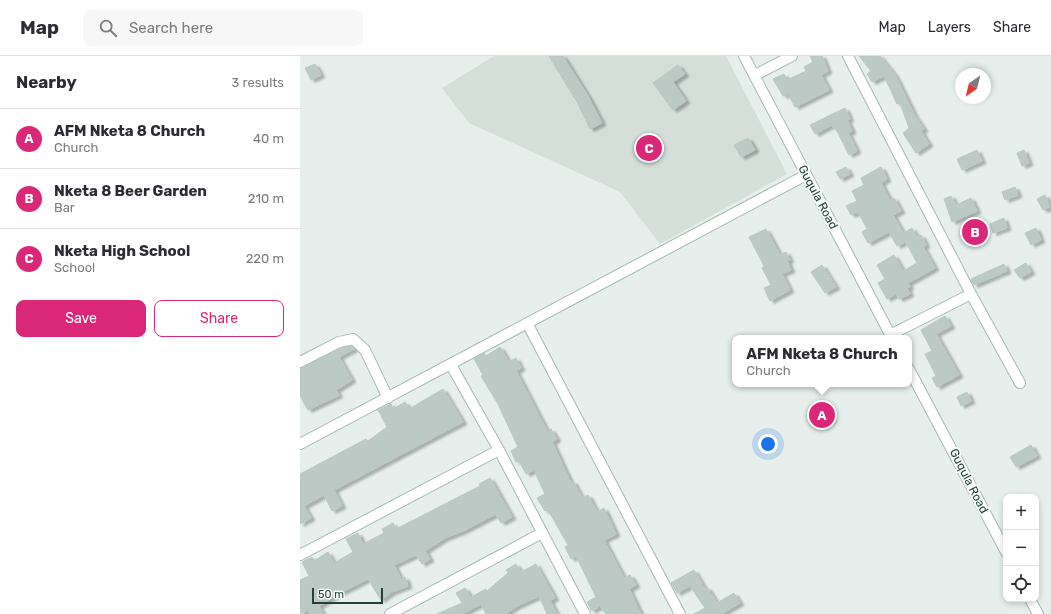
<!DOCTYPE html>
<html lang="en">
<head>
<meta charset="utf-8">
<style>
  body { margin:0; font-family:Rubik,sans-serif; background:#f7f7f7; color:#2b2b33 }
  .controls { position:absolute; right:12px; bottom:12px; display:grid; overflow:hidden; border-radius:8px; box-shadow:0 2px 6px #0003 }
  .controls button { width:36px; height:36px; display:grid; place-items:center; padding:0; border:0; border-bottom:1px solid #e1e1e2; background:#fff; color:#2b2b33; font:20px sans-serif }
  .compass { position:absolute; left:655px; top:12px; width:36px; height:36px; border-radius:50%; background:#fff; box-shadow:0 2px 6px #0003; rotate:215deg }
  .scale { position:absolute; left:12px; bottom:10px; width:71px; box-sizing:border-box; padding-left:4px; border:2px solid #24423a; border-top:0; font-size:11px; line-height:14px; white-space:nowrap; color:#24423a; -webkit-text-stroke:3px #f7fbf9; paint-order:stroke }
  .you { position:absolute; left:468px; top:388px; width:14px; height:14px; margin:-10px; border:3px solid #fff; border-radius:50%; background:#1a73e8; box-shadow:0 0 0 6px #1a73e833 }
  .badge { display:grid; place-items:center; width:26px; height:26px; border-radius:50%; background:#db2777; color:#fff; font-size:13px; font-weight:700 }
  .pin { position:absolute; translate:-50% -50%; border:2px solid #fff; box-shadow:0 1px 4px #0006 }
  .popup { position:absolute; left:432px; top:279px; width:180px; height:52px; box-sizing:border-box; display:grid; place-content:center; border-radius:8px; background:#fff; filter:drop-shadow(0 1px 3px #0005); font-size:13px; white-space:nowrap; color:#7c7c81 }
  .popup b { font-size:15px; color:#2b2b33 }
  .popup::after { content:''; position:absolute; left:50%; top:100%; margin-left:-8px; border:8px solid transparent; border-top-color:#fff }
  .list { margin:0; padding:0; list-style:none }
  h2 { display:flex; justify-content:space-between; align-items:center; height:52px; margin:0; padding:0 16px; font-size:17px }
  h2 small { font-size:13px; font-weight:400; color:#7c7c81 }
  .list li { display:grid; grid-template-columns:26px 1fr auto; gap:12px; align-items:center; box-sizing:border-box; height:60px; padding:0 16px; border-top:1px solid #e1e1e2 }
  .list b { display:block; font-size:15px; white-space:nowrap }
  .list p { margin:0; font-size:13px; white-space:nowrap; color:#7c7c81 }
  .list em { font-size:13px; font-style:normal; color:#7c7c81 }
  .actions { display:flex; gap:8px; padding:12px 16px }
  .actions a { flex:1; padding:9px 0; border:1px solid #db2777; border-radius:8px; text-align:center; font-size:14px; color:#db2777 }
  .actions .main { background:#db2777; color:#fff }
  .icon { flex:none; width:22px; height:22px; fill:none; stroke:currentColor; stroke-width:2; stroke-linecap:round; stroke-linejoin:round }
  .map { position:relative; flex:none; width:751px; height:558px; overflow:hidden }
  header { display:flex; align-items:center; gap:24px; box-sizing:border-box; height:56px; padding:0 20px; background:#fff; border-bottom:1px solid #e1e1e2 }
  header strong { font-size:19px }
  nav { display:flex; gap:22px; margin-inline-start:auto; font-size:14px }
  .search { width:280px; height:36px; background:#f7f7f7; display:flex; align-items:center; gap:10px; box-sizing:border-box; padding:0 14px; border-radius:8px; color:#7c7c81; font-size:15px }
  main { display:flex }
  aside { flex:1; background:#fff }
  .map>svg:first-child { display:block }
  .built { fill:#d4dfda }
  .building { fill:#bbcac4; stroke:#b8c9c2; filter:url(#shadow) }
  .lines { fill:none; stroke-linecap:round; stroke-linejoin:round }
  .minor-casing { stroke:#a8b8b2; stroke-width:12 }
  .minor { stroke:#fff; stroke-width:10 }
  .labels { text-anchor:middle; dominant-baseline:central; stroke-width:4; stroke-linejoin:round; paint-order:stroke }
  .street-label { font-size:12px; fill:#24423a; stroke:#f7fbf9 }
</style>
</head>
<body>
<header>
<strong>Map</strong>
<div class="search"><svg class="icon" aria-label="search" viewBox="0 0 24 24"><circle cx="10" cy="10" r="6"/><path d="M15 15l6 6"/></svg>Search here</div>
<nav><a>Map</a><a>Layers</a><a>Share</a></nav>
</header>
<main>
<aside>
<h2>Nearby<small>3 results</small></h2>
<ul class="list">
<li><span class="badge">A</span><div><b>AFM Nketa 8 Church</b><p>Church</p></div><em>40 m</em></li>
<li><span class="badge">B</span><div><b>Nketa 8 Beer Garden</b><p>Bar</p></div><em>210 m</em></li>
<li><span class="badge">C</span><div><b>Nketa High School</b><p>School</p></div><em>220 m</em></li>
</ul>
<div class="actions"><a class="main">Save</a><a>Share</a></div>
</aside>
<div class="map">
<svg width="751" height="558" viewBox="0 0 751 558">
  <defs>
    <filter id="shadow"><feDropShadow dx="4" dy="2.5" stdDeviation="1" flood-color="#0004"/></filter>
  </defs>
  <rect width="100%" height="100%" fill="#e6efeb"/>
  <path class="built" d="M 194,0 L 426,0 L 487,118 L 360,188 L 320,136 L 169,67 L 142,32 Z"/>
  <path class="building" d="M 249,0 L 263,0 L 288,40 L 302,67 L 290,73 L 277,46 Z
    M 510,0 L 522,0 L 528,15 L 521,19 L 529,34 L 495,51 L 488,38 L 483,40 L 473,23 L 484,18 L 487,24 L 506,15 L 504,11 L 513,6 Z
    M 559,0 L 580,0 L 595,19 L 615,60 L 624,73 L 621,75 L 629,88 L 616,97 L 603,77 L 609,72 L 600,47 L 597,48 L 584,20 L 572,26 L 567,18 L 571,15 Z
    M 15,8 L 21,19 L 11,24 L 5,12 Z
    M 378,9 L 385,18 L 373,26 L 386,45 L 373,54 L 353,27 Z
    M 545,52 L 550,63 L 547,64 L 552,75 L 548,77 L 557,95 L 549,99 L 535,71 L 533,72 L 532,69 L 515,78 L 510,69 Z
    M 448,82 L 455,94 L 441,101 L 434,89 Z
    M 677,94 L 682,105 L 662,114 L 657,103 Z
    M 724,94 L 729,107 L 722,110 L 717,97 Z
    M 546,111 L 550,118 L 540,123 L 536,116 Z
    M 581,111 L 587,123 L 581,127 L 590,144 L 594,142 L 601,155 L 593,159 L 603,177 L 612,172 L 617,181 L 621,179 L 626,189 L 623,191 L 635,212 L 608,227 L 610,231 L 607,232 L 610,238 L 599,243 L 596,238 L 587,243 L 578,227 L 585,223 L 577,209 L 594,199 L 603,215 L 617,207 L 609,192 L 605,186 L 597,190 L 589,176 L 568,187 L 562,176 L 567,173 L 558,156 L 551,159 L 546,150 L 557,145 L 552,135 L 564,129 L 561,122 Z
    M 715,131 L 718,139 L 705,144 L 702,136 Z
    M 745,139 L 750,151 L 743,154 L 737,143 Z
    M 651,140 L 656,149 L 671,142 L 677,155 L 652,166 L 644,143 Z
    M 704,162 L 707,172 L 693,177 L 690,168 Z
    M 736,172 L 741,184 L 731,189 L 725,177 Z
    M 466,173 L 480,199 L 486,196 L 490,204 L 487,205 L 491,214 L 482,218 L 490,234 L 470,245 L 464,232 L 471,229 L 462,212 L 464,210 L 449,181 Z
    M 726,207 L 731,216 L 720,222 L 714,214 Z
    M 704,208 L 707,215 L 674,229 L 671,223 Z
    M 522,209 L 536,231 L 525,237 L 511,216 Z
    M 645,260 L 651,270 L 636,278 L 659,319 L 637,331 L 632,322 L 636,320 L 625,298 L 632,295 L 621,274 Z
    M 51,290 L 54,293 L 39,301 L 52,324 L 36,334 L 39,339 L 8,354 L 0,340 L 0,312 L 42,292 Z
    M 200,291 L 209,306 L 216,302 L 221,312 L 216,315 L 247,375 L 251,373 L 257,383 L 252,386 L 271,427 L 273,425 L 282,442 L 288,439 L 297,456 L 304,452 L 316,478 L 304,484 L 324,522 L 330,519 L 336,529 L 329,533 L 341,558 L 306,558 L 300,550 L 292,555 L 287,546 L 296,541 L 276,500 L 271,503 L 265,491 L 268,489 L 248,454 L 245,455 L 237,442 L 245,438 L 234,414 L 226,418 L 219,405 L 216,406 L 211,395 L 218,391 L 198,348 L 181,320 L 183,319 L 174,303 L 184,297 L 186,300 Z
    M 143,333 L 163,366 L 34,434 L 42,450 L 32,455 L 24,439 L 4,450 L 11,462 L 0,468 L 0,418 L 66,383 L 68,385 L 87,371 L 78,354 L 91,348 L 93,353 L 105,346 L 109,353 Z
    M 667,336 L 671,345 L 661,350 L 657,341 Z
    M 520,349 L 532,363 L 524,370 L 512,356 Z
    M 731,389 L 737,400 L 716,411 L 710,401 Z
    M 190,422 L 212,461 L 201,467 L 196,458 L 163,475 L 145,482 L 125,495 L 130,503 L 122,508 L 116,499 L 94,509 L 101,523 L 105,521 L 108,530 L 92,536 L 81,544 L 68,523 L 38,538 L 19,550 L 23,558 L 10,558 L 8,554 L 0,558 L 0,524 L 9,520 L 2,506 L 12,501 L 14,505 L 28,496 L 34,507 L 53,496 L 46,483 L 58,477 L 63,488 L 84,477 L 82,473 L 93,467 L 96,473 L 180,430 L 179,428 Z
    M 216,508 L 221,516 L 236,508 L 255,542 L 250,545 L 257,558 L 247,558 L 239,540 L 217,550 L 205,558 L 186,558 L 181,548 L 162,558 L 137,558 L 162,547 L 156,537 L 165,532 L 171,541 L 186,533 L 187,535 L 208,517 L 206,514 Z
    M 394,514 L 405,533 L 407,531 L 417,547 L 434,537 L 440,547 L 421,558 L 394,558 L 405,552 L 390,530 L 377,537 L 371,527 Z"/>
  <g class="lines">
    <defs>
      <path id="minor" d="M 444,0 L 592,282
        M 548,0 L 671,238 L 590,279
        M 455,19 L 492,0
        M 671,238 L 720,327
        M 227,267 L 380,558
        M 0,306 L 39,286 L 53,283 L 65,294 L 88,342
        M 151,309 L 199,394 L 285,558
        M 609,313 L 706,496
        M 0,388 L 506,119
        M 0,499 L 199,394
        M 730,543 L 738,558
        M 90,558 L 242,477"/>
    </defs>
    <use href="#minor" class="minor-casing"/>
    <use href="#minor" class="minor"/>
  </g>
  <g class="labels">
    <g class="street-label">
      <text transform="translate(518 141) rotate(62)">Guqula Road</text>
      <text transform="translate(669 425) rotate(63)">Guqula Road</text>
    </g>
  </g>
</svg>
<div class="controls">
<button>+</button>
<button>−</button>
<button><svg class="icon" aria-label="locate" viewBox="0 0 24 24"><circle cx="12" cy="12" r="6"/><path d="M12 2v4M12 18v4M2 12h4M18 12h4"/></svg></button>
</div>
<svg class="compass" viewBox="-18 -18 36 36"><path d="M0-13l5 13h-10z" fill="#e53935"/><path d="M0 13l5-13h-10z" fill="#7c7c81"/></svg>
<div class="scale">50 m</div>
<div class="you"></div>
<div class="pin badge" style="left:522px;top:359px">A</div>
<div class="popup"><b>AFM Nketa 8 Church</b>Church</div>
<div class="pin badge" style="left:675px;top:176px">B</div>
<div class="pin badge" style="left:349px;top:92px">C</div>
</div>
</main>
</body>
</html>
